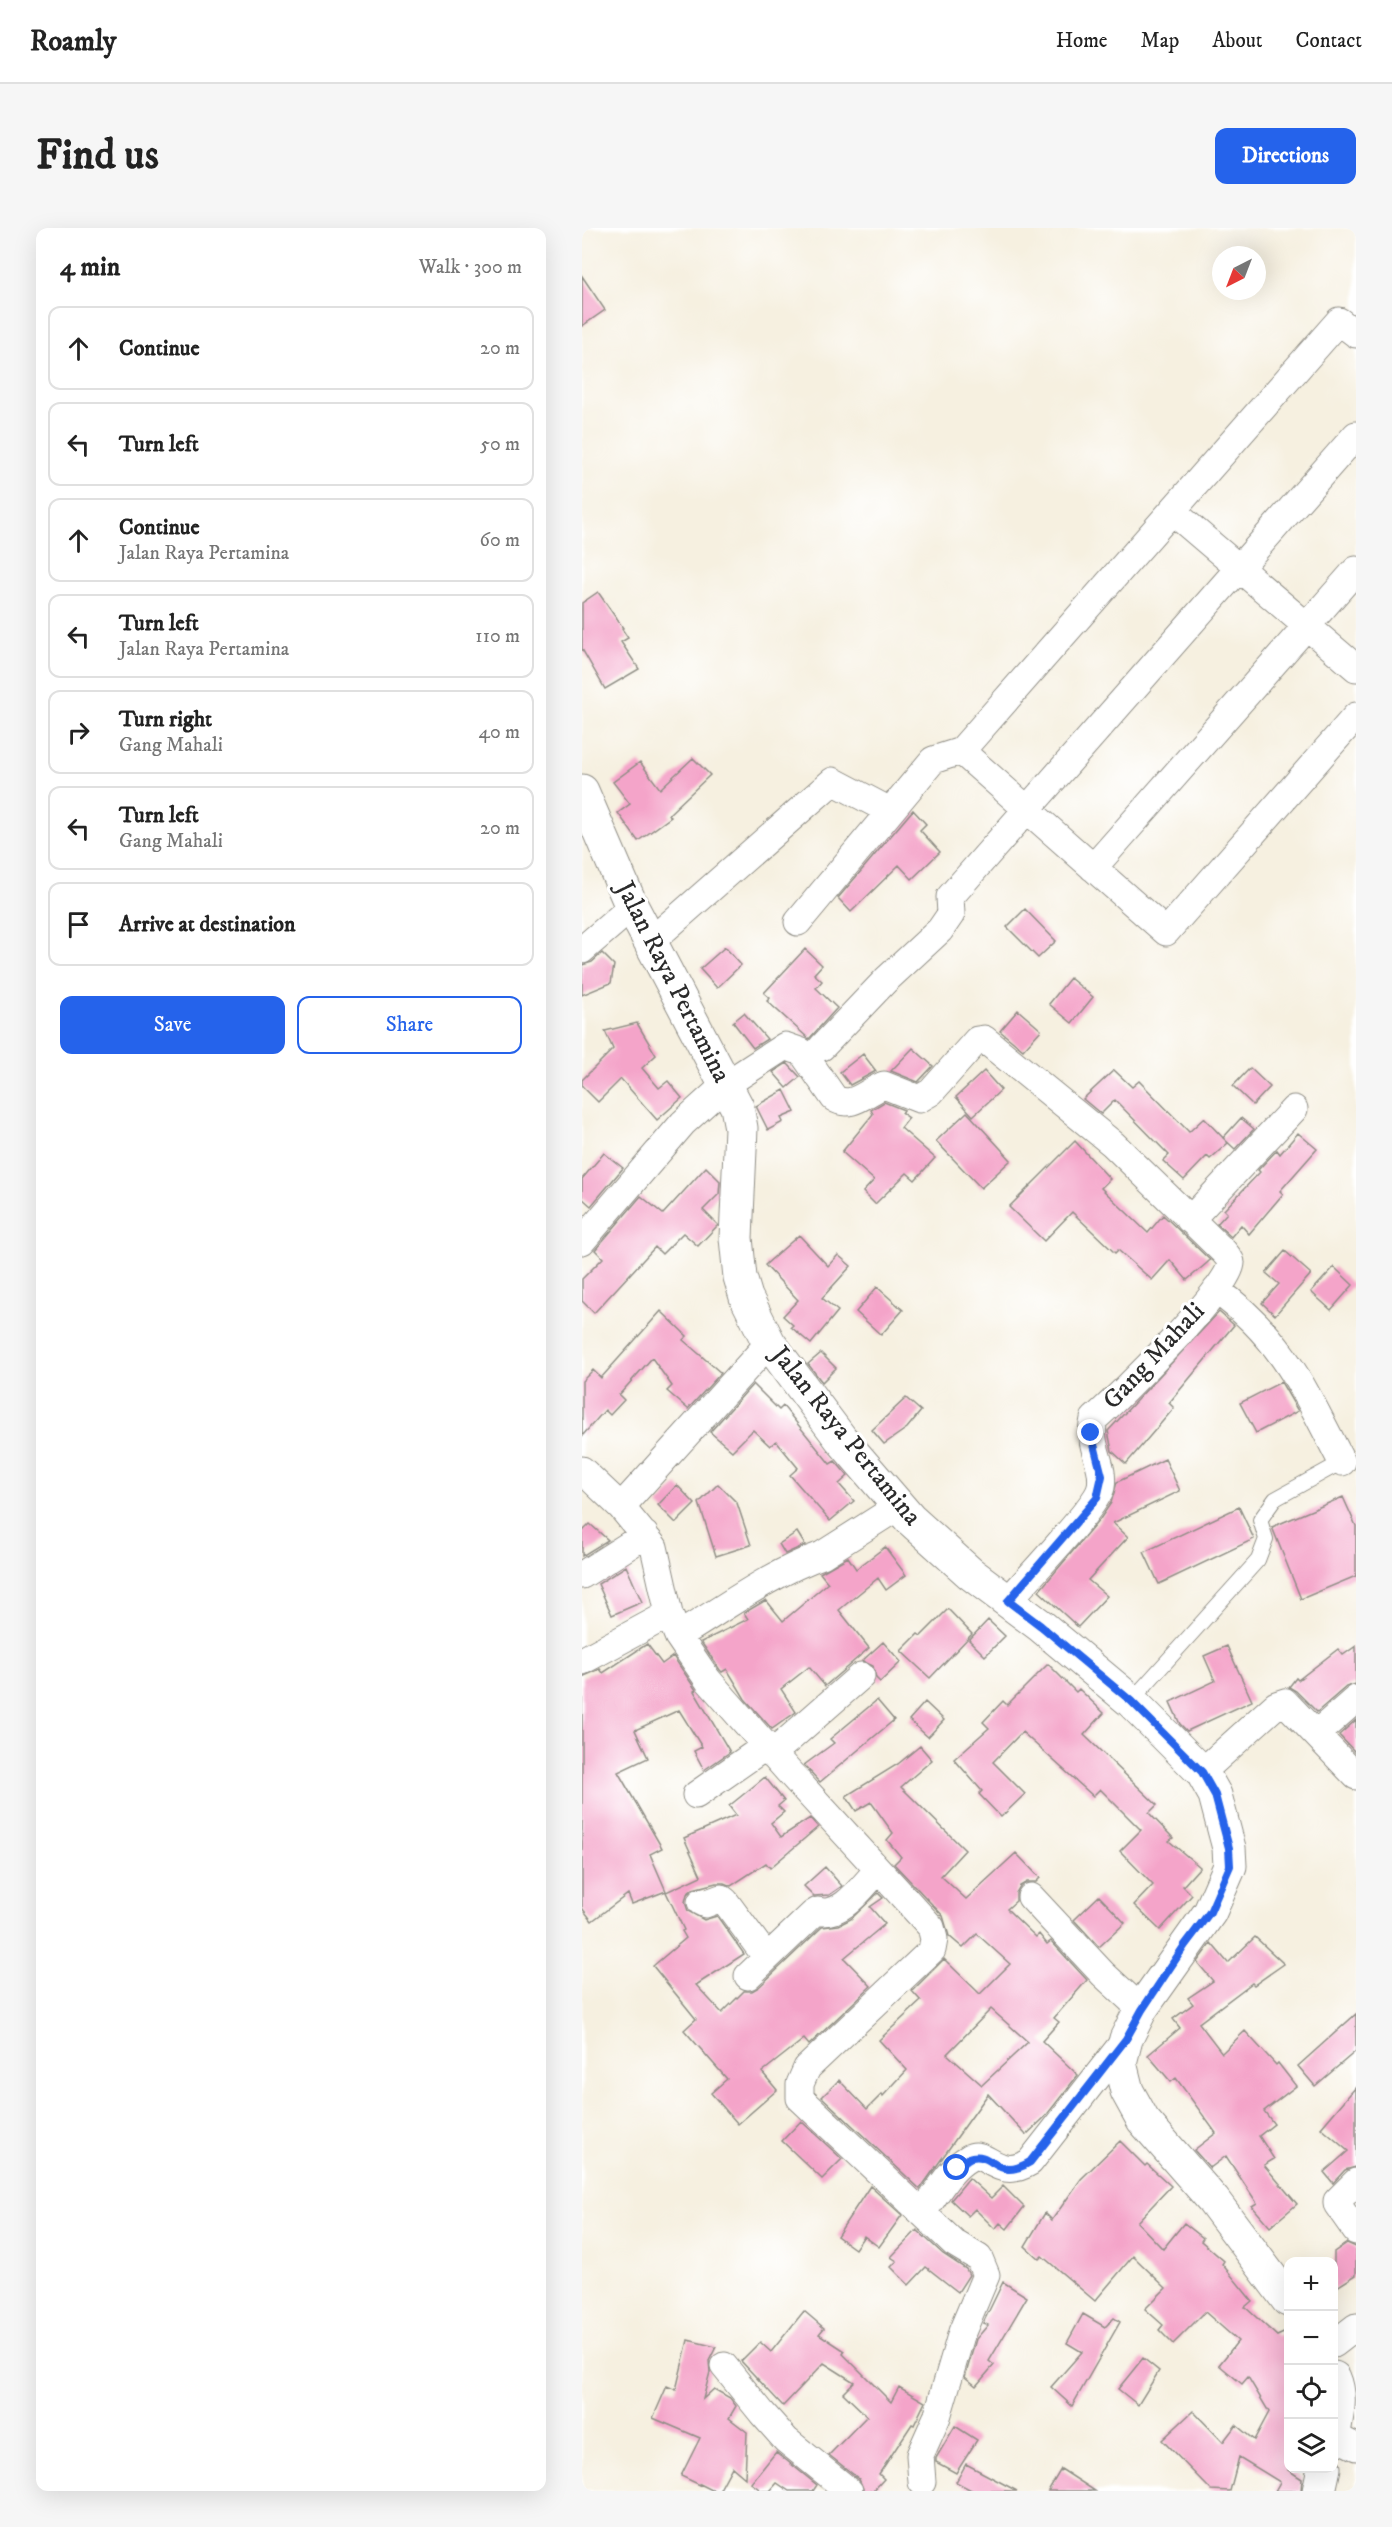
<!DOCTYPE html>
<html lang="en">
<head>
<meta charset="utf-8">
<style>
  body { margin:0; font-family:"IM FELL DW Pica",serif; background:#f6f6f6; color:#222 }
  .controls { position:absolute; right:18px; bottom:18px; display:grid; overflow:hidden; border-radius:12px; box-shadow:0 6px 24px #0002 }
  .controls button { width:54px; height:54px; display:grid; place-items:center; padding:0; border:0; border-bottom:2px solid #e0e0e0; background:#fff; color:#222; font:30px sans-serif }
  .compass { position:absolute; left:630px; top:18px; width:54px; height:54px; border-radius:50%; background:#fff; box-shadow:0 6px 24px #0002; rotate:222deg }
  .stop { position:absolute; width:18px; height:18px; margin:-14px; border:4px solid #2563eb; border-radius:50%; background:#fff }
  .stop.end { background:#2563eb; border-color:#fff; box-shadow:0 2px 6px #0008 }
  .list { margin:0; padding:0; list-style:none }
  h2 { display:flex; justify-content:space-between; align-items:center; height:78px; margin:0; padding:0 24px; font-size:26px }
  h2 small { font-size:20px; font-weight:400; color:#767676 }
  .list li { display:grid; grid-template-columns:39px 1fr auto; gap:18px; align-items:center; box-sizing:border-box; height:84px; margin:0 12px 12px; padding:0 12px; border:2px solid #e0e0e0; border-radius:12px }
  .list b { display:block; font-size:22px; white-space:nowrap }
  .list p { margin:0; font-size:20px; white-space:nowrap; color:#767676 }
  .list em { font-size:20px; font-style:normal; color:#767676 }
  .actions { display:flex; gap:12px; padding:18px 24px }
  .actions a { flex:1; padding:14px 0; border:2px solid #2563eb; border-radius:12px; text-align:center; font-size:21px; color:#2563eb }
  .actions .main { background:#2563eb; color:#fff }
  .icon { flex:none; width:33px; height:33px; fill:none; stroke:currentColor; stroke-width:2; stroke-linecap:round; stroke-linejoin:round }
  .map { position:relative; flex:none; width:774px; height:2263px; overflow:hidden; border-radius:12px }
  header { display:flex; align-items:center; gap:36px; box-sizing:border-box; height:84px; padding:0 30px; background:#fff; border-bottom:2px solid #e0e0e0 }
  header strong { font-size:28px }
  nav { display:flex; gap:33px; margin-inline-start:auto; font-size:21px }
  .intro { display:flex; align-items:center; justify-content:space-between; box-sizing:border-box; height:144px; padding:0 36px }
  h1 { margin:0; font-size:42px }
  .button { padding:15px 27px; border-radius:12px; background:#2563eb; color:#fff; font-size:21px; font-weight:700 }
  main { display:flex; gap:36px; padding:0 36px }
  aside { flex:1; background:#fff; border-radius:12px; box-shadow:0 6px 24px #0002 }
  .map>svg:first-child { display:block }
  .building { fill:#f4a4c9; fill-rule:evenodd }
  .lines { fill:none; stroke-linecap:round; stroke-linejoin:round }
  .service-casing { stroke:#908e86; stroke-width:16 }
  .minor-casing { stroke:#908e86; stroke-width:29 }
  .primary-casing { stroke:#908e86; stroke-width:35 }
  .service { stroke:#fff; stroke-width:14 }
  .minor { stroke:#fff; stroke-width:27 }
  .primary { stroke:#fff; stroke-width:33 }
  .route { stroke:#2563eb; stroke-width:8 }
  .labels { text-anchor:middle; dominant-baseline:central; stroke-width:6; stroke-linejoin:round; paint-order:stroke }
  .street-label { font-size:26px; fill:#2b2b2b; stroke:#fff }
</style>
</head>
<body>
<header>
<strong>Roamly</strong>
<nav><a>Home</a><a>Map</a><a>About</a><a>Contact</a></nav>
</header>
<div class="intro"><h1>Find us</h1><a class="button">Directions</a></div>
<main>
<aside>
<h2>4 min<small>Walk · 300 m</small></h2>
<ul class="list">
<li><svg class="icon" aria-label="ahead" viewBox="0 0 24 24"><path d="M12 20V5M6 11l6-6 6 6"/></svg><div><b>Continue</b></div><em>20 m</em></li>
<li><svg class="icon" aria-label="left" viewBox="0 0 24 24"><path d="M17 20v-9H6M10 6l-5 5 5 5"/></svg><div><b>Turn left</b></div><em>50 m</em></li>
<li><svg class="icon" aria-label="ahead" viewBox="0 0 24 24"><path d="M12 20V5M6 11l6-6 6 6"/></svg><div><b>Continue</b><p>Jalan Raya Pertamina</p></div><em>60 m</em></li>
<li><svg class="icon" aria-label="left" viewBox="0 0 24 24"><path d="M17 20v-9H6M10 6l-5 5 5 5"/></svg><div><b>Turn left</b><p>Jalan Raya Pertamina</p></div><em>110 m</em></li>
<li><svg class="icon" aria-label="right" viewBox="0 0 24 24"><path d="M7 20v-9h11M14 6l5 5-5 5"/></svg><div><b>Turn right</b><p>Gang Mahali</p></div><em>40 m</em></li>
<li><svg class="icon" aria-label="left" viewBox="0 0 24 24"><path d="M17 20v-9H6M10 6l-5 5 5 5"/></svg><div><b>Turn left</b><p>Gang Mahali</p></div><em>20 m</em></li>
<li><svg class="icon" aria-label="arrive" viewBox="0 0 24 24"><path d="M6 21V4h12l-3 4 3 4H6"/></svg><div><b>Arrive at destination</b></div></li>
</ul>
<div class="actions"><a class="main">Save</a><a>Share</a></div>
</aside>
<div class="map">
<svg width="774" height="2263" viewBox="0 0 774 2263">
  <rect width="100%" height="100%" fill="#fff"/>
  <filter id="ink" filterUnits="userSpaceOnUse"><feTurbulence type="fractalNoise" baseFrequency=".0167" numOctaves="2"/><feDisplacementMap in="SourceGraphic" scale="12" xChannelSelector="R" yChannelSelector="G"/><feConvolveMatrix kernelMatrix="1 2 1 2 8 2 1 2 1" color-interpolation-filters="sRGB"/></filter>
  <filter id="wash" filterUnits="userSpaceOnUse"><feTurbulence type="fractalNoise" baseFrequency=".008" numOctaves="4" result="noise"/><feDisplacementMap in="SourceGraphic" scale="24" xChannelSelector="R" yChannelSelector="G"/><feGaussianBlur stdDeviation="1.35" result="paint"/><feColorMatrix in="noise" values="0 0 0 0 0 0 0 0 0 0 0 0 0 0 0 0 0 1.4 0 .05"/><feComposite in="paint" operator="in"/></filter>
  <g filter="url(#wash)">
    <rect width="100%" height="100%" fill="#f6f0e0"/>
    <g id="blocks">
      <path class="building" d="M 0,48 L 23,82 L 0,98 Z
        M 16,364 L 41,400 L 40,401 L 46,410 L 39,414 L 57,441 L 23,461 L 0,421 L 0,375 Z
        M 111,530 L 128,547 L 87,586 L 89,589 L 56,613 L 36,585 L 48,576 L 31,554 L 58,534 L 78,561 Z
        M 331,582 L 344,596 L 338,602 L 358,624 L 330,651 L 317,637 L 269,684 L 256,670 Z
        M 443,681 L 474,713 L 456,730 L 425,699 Z
        M 143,719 L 159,737 L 135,760 L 118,741 Z
        M 223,721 L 240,737 L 232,746 L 240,753 L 234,760 L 255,780 L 227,811 L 185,773 L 188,770 L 182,765 Z
        M 20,725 L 32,737 L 29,755 L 0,767 L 0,737 L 10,734 Z
        M 488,750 L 511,769 L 490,795 L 467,776 Z
        M 436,782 L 459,802 L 441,822 L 418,803 Z
        M 162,785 L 185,811 L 171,820 L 151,794 Z
        M 55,795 L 74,827 L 60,840 L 77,860 L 86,853 L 100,870 L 75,892 L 39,851 L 16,874 L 0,858 L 0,852 L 31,821 L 23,803 Z
        M 331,820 L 351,838 L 336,854 L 309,843 Z
        M 281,826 L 294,843 L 268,857 L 258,844 Z
        M 205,835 L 218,849 L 205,860 L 191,844 Z
        M 668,840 L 688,859 L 671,877 L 651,858 Z
        M 532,842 L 550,859 L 557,853 L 607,904 L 622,890 L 646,915 L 628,931 L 625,928 L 602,952 L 581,933 L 587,927 L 533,872 L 519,886 L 501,871 Z
        M 402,843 L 419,862 L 391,888 L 374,869 Z
        M 202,862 L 213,884 L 199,890 L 201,894 L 186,902 L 174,878 Z
        M 302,874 L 322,882 L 320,885 L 327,890 L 319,900 L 353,930 L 333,952 L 325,945 L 293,976 L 281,964 L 292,952 L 260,924 L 291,886 L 289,882 Z
        M 385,884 L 429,932 L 399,960 L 354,913 Z
        M 659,890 L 672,901 L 653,921 L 641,910 Z
        M 716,905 L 735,921 L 698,963 L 701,966 L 667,1006 L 659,997 L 649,1009 L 635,996 L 645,985 L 642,982 L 678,944 L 676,942 L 695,922 L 698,926 Z
        M 493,913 L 528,951 L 519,960 L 566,1005 L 581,987 L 628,1032 L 625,1035 L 605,1052 L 588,1032 L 570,1052 L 536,1022 L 533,1025 L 490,984 L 462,1013 L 427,979 Z
        M 22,925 L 41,940 L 9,978 L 0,970 L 0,951 Z
        M 124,939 L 138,953 L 137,966 L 121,982 L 136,997 L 116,1018 L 101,1005 L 80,1026 L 73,1019 L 12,1085 L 0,1073 L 0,1051 L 21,1030 L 13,1022 L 59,968 L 81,986 Z
        M 217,1007 L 246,1038 L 256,1027 L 269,1038 L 240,1070 L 256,1083 L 229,1116 L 209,1099 L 211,1097 L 201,1088 L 216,1072 L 183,1037 Z
        M 703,1023 L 729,1046 L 693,1087 L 680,1075 L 697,1056 L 684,1045 Z
        M 752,1039 L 771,1057 L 749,1082 L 729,1064 Z
        M 295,1059 L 321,1082 L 299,1107 L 274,1084 Z
        M 79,1083 L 105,1108 L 101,1112 L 139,1145 L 106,1181 L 85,1163 L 90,1158 L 70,1130 L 37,1167 L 42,1172 L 28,1187 L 23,1182 L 0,1208 L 0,1153 L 11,1142 L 19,1150 Z
        M 637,1084 L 652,1097 L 587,1175 L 592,1180 L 544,1236 L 530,1223 L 526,1203 Z
        M 239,1125 L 254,1140 L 240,1154 L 226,1136 Z
        M 699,1154 L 716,1183 L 674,1205 L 658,1175 Z
        M 171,1156 L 197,1182 L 201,1178 L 248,1236 L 253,1233 L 266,1248 L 257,1256 L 272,1273 L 248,1293 L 208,1247 L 216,1240 L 194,1213 L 188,1218 L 171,1202 L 150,1223 L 128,1204 Z
        M 324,1170 L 339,1183 L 325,1200 L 302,1216 L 290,1202 Z
        M 583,1231 L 598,1263 L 531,1295 L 546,1309 L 506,1352 L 525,1368 L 496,1399 L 457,1363 L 518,1291 L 529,1275 L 535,1254 Z
        M 136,1256 L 155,1275 L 169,1317 L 134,1328 L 117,1275 Z
        M 95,1257 L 113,1276 L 94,1295 L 76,1277 Z
        M 761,1269 L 774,1298 L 774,1348 L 719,1371 L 690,1299 Z
        M 657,1279 L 672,1311 L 577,1356 L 562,1324 Z
        M 8,1296 L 26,1312 L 0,1328 L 0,1304 Z
        M 215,1304 L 223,1317 L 203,1326 L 197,1316 Z
        M 303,1319 L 324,1347 L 304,1362 L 296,1350 L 257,1382 L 287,1420 L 243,1458 L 227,1439 L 199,1461 L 214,1484 L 190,1501 L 163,1471 L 145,1441 L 140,1444 L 138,1442 L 119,1414 L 166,1391 L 162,1385 L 184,1372 L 201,1393 L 246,1355 L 238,1345 L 266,1329 L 274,1341 Z
        M 44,1338 L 60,1374 L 30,1387 L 16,1356 Z
        M 366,1381 L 390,1406 L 348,1450 L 319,1423 L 336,1406 L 339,1408 Z
        M 406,1392 L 423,1408 L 403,1428 L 387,1412 Z
        M 301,1414 L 319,1434 L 298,1454 L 294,1450 L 291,1438 L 280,1433 Z
        M 65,1416 L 80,1436 L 91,1428 L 114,1462 L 112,1463 L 148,1524 L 122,1542 L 112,1523 L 120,1519 L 97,1482 L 53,1502 L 66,1530 L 36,1544 L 80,1620 L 68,1626 L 84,1663 L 50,1676 L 46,1666 L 10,1693 L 0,1680 L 0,1449 L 18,1441 L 21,1445 Z
        M 645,1418 L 670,1473 L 605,1503 L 598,1496 L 588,1474 L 633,1453 L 622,1428 Z
        M 774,1418 L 774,1456 L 764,1459 L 735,1484 L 714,1463 L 707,1459 L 714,1450 L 716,1452 L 756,1421 L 761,1427 Z
        M 466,1436 L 494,1464 L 497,1461 L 522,1485 L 502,1507 L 575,1577 L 567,1585 L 591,1610 L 587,1613 L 618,1639 L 601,1658 L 610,1667 L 578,1702 L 552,1677 L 571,1657 L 538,1623 L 559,1602 L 518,1561 L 511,1568 L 440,1504 L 411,1534 L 443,1566 L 419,1589 L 397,1566 L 400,1563 L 372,1531 L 407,1500 L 401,1494 L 421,1473 L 425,1477 Z
        M 295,1472 L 312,1492 L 238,1554 L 222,1537 L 252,1515 L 248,1511 Z
        M 343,1474 L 362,1492 L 346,1509 L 327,1492 Z
        M 774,1492 L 774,1525 L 757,1507 Z
        M 338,1518 L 350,1532 L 319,1559 L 383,1622 L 359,1648 L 384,1671 L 434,1625 L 458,1650 L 454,1654 L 445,1654 L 438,1658 L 434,1665 L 434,1673 L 425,1681 L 454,1709 L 457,1706 L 465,1716 L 469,1713 L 505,1752 L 472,1790 L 477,1794 L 460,1813 L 496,1847 L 463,1889 L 444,1907 L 406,1866 L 338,1961 L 240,1869 L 257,1852 L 285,1881 L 300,1866 L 301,1868 L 325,1842 L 297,1812 L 339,1773 L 330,1763 L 362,1731 L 398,1766 L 428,1736 L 395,1706 L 381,1720 L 367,1708 L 361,1688 L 312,1636 L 319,1629 L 305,1612 L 311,1605 L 289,1574 L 274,1583 L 264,1568 L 316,1536 ZM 409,1781 L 446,1814 L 400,1857 L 365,1826 Z
        M 183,1549 L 202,1573 L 196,1578 L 202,1584 L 189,1595 L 199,1609 L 228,1590 L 236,1599 L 188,1640 L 184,1635 L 149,1658 L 142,1655 L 134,1655 L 111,1661 L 105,1666 L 103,1674 L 106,1683 L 122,1692 L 135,1688 L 162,1726 L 114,1757 L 140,1785 L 162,1763 L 170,1763 L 177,1759 L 240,1699 L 257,1697 L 269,1691 L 296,1665 L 301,1670 L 288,1679 L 303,1696 L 262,1730 L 289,1758 L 227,1817 L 222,1811 L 180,1844 L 195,1862 L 156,1896 L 129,1865 L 145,1851 L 102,1802 L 114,1791 L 71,1738 L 104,1710 L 100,1703 L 102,1702 L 84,1664 L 119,1648 L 102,1610 L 154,1587 L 147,1578 Z
        M 243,1639 L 260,1658 L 247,1667 L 232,1668 L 222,1658 Z
        M 517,1668 L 543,1695 L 517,1719 L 492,1692 Z
        M 673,1709 L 702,1736 L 672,1757 L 670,1755 L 617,1795 L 640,1825 L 663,1803 L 694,1837 L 696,1835 L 714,1858 L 682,1883 L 692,1896 L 677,1908 L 692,1931 L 682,1937 L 715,1976 L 688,1999 L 670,1978 L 675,1975 L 644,1928 L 628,1940 L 612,1922 L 634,1905 L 594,1850 L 589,1854 L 566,1827 L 598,1800 L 591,1791 L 611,1776 L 606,1770 L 631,1753 L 615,1734 L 629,1715 L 646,1735 Z
        M 774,1786 L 774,1823 L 733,1858 L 716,1838 Z
        M 774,1859 L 774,1939 L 763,1942 L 751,1955 L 742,1944 L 766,1923 L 739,1900 Z
        M 219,1893 L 260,1931 L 240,1951 L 200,1913 Z
        M 538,1913 L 563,1938 L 565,1936 L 589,1958 L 555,1994 L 581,2021 L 602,1995 L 621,2010 L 619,2013 L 642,2033 L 640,2036 L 670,2073 L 663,2079 L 695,2108 L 706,2103 L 706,2242 L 720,2251 L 719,2263 L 693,2263 L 698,2254 L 657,2229 L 648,2263 L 629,2262 L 580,2212 L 611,2183 L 641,2214 L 654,2197 L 672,2212 L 687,2184 L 666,2149 L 660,2156 L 637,2137 L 656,2113 L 623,2084 L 591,2116 L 577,2102 L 581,2097 L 563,2081 L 584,2060 L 551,2028 L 513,2073 L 460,2028 L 457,2031 L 443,2018 L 463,1985 L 470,1992 L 499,1951 Z
        M 387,1950 L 409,1970 L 421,1958 L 442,1979 L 425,2001 L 418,1995 L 413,2001 L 393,1981 L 386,1988 L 369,1972 Z
        M 288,1958 L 320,1987 L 297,2019 L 282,2008 L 273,2021 L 255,2008 Z
        M 335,2002 L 361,2026 L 384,2041 L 387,2047 L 376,2064 L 344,2039 L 327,2057 L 309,2039 L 315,2033 L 309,2029 Z
        M 765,2015 L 774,2019 L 774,2047 L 752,2061 L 752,2024 Z
        M 421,2054 L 445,2069 L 407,2133 L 412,2137 L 394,2158 L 383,2149 L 394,2111 L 406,2097 L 401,2095 Z
        M 222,2083 L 242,2100 L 237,2106 L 263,2123 L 261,2126 L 309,2174 L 317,2159 L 343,2174 L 332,2197 L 330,2196 L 297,2246 L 302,2251 L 291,2263 L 282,2263 L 277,2251 L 247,2227 L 285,2188 L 261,2165 L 272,2154 L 242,2135 L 201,2178 L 159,2133 L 178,2114 L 189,2124 Z
        M 501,2086 L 523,2099 L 532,2090 L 538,2094 L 490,2178 L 469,2159 L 500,2124 L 485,2115 Z
        M 106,2112 L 134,2119 L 127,2133 L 128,2144 L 121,2171 L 132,2161 L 148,2170 L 154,2178 L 147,2190 L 165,2204 L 163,2250 L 150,2239 L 137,2263 L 132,2263 L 118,2256 L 118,2257 L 99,2248 L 118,2210 L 71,2190 L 85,2158 L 94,2162 Z
        M 561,2130 L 577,2143 L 556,2177 L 536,2161 Z
        M 373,2198 L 395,2212 L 374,2245 L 354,2234 L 354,2230 Z
        M 194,2224 L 235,2257 L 231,2263 L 207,2263 L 195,2255 L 188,2263 L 180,2263 L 169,2255 Z
        M 384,2236 L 435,2263 L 391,2263 L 374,2254 Z
        M 479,2241 L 513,2263 L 466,2263 Z"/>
    </g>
  </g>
  <g filter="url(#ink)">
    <use href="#blocks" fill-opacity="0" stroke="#908e86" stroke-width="1.5"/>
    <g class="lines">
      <defs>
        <path id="service" d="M 549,1473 L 676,1332 L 684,1311 L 678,1292 L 693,1271 L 760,1234"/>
        <path id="minor" d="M 590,283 L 774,440
          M 379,523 L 584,704 L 774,488
          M 511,640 L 774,342
          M 216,694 L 351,532 L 379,523 L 757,93 L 774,106
          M 68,714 L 251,553 L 308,583
          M 0,722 L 50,679
          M 240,819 L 304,752 L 358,702 L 369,686 L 368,669 L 774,207
          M 608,992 L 712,881
          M 0,1013 L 101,895 L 143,857 L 203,818 L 220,824 L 252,870 C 270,882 285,863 302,857 L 337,871 L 349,864 L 395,812 L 402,811 L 531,916 L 642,1024 C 644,1027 649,1031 649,1035 C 650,1058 534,1172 512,1191 C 505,1219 523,1234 519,1259 C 516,1277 442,1354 426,1373
          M 634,1062 C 700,1108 724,1165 760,1234
          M 0,1242 L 39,1279 L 72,1319 L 87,1386 L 96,1408 L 126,1452 L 206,1543 L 349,1699 L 352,1711 L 350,1722 L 225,1840 L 218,1856 L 218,1870 L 372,2015 L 397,2030 L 404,2047 L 380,2104 L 355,2189 L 338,2227 L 340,2254
          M 39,1279 L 187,1115
          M 0,1347 L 63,1307
          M 96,1408 C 141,1381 191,1344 240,1327 L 317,1278
          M 0,1433 L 87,1386
          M 734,1506 L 774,1471
          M 190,1526 L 279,1448
          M 620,1544 L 694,1477 L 703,1474 L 774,1548
          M 114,1567 L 184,1518
          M 449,1669 L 521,1746 L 559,1781
          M 119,1674 L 123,1676 L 139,1670 L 143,1673 L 185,1730
          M 166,1748 L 231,1686 L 236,1683 C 260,1690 281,1657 296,1642
          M 774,1954 L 755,1973 L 755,1976 L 774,2003
          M 340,1985 C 354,1967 367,1941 387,1930 C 404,1920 415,1954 448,1934 L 544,1811
          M 752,2116 L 774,2099
          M 142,2138 L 180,2185 L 204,2212 L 267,2263
          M 752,2208 L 774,2219"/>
        <path id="primary" d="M 0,563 L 50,679 L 155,879 L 159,900 L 154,1010 L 158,1049 L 164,1069 L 187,1115 L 259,1211 L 328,1291 L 388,1345 L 459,1398 L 549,1473 L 620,1544 L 633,1567 L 647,1620 L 648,1638 L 628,1684 L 559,1781 L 544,1811 L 538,1835 L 545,1863 L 561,1892 L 631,1972 L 706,2072
          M 752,2150 C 760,2168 755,2186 752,2205
          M 737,2263 L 742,2240"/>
      </defs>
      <use href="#service" class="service-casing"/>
      <use href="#minor" class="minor-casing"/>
      <use href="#primary" class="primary-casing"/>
      <use href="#service" class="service"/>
      <use href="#minor" class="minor"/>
      <use href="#primary" class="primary"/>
    </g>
  </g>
  <g class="lines" filter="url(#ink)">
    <path class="route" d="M 375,1940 C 380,1936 385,1930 390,1929 C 411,1924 415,1954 448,1934 L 544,1811 L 560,1782 L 603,1717 L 628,1684 L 648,1638 L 647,1620 L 633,1567 L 620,1544 L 549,1473 L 459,1398 L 426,1373 L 515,1270 L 520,1248 L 509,1205"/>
  </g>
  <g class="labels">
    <g class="street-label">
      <text transform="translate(91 754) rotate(63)">Jalan Raya Pertamina</text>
      <text transform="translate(572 1128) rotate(-47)">Gang Mahali</text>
      <text transform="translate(264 1208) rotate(51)">Jalan Raya Pertamina</text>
    </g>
  </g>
</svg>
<div class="controls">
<button>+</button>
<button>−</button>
<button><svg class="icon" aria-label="locate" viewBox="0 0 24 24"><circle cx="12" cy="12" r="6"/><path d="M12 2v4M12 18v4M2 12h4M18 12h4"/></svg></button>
<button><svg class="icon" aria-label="layers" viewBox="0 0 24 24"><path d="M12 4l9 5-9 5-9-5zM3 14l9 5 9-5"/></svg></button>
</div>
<svg class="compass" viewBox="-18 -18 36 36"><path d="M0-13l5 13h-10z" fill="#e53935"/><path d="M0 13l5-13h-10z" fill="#767676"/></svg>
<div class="stop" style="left:375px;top:1940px"></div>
<div class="stop end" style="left:509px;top:1205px"></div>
</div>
</main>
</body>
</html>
